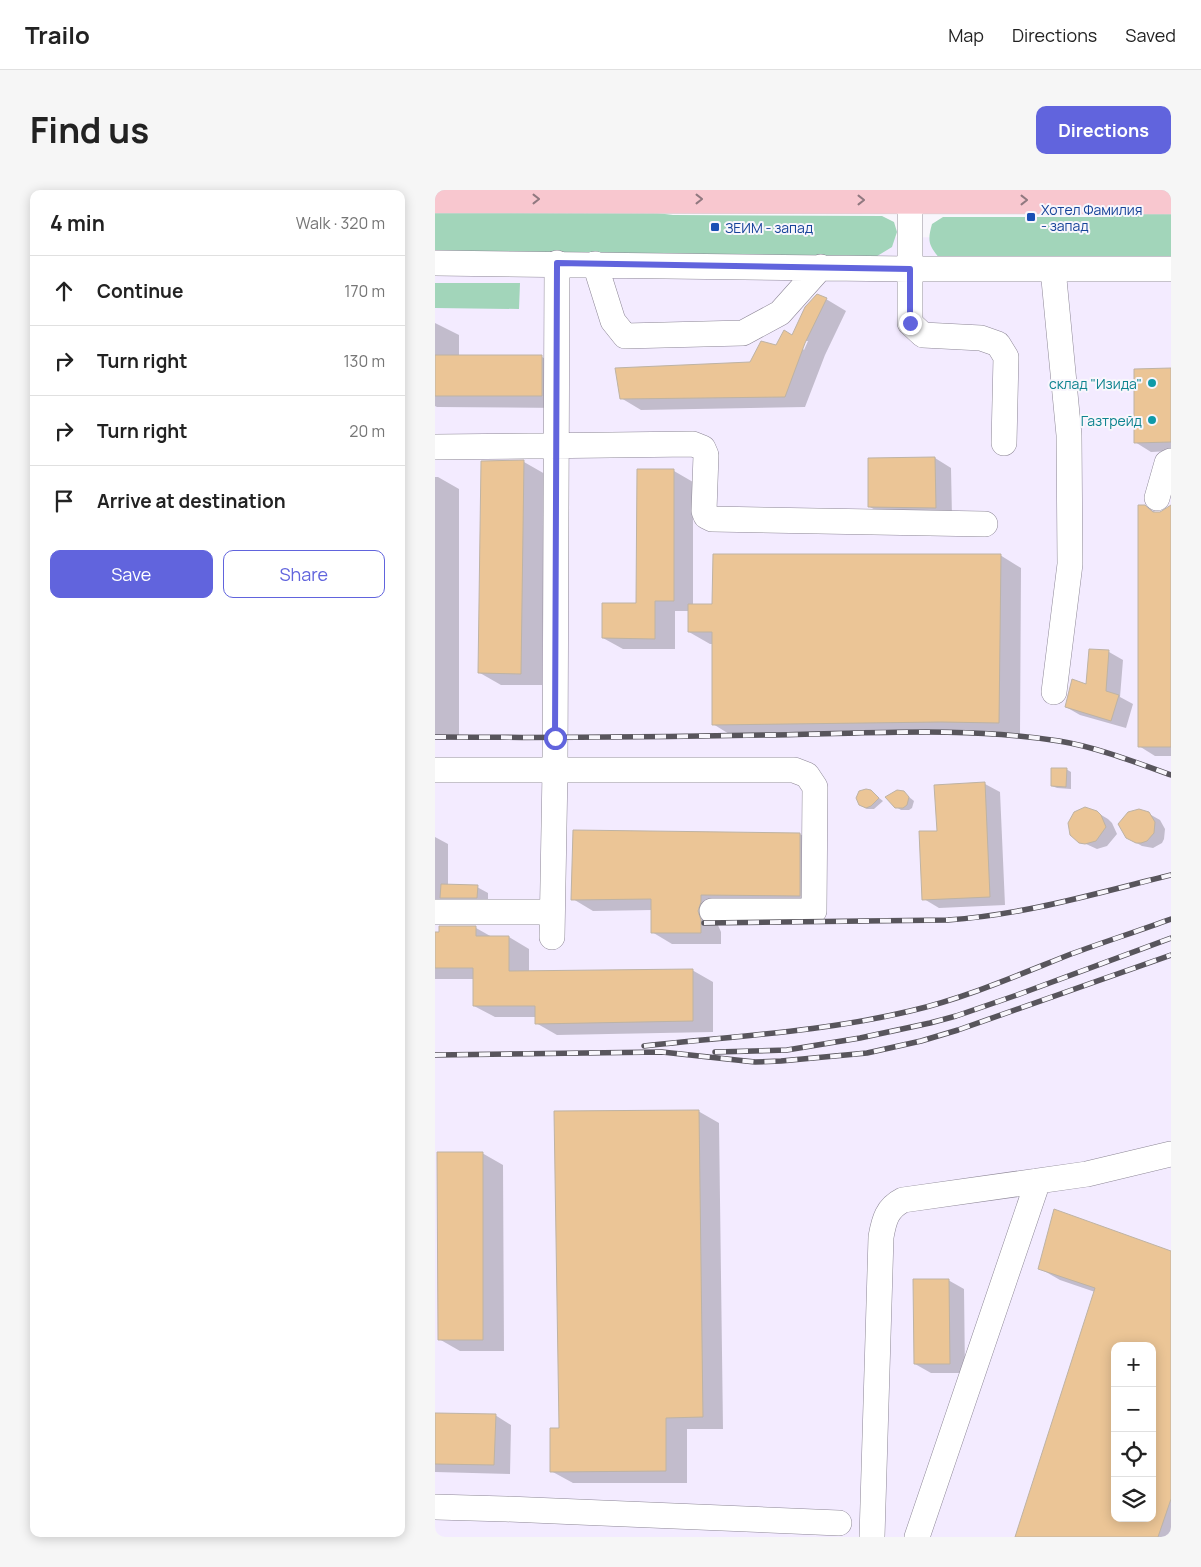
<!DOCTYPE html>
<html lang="en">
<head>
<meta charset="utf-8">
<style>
  body { margin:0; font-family:Manrope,sans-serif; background:#f6f6f6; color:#222 }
  .controls { position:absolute; right:15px; bottom:15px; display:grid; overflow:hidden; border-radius:10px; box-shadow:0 2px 12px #0003 }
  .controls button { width:45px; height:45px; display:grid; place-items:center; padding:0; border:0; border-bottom:1px solid #e0e0e0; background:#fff; color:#222; font:25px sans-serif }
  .stop { position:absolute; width:15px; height:15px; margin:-11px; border:4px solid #6164dd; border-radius:50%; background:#fff }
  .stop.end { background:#6164dd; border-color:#fff; box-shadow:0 1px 5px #0008 }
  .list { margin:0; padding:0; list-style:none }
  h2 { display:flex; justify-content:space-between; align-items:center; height:65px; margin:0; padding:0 20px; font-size:21px }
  h2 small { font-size:16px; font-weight:400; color:#767676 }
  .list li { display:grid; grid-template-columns:32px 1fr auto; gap:15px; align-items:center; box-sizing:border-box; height:70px; padding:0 20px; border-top:1px solid #e0e0e0 }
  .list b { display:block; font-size:19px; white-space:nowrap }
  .list em { font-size:16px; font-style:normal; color:#767676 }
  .actions { display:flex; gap:10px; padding:15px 20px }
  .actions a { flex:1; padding:11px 0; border:1px solid #6164dd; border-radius:10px; text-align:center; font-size:18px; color:#6164dd }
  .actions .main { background:#6164dd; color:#fff }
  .icon { flex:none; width:28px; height:28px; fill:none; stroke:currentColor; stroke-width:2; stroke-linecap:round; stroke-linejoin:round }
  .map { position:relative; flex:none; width:736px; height:1347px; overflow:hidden; border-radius:10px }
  header { display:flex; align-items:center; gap:30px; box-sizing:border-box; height:70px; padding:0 25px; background:#fff; border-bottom:1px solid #e0e0e0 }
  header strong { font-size:24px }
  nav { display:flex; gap:28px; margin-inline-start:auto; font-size:18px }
  .intro { display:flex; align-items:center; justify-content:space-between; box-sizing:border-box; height:120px; padding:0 30px }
  h1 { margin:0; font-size:35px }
  .button { padding:12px 22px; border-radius:10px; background:#6164dd; color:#fff; font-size:18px; font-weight:700 }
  main { display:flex; gap:30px; padding:0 30px }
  aside { flex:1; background:#fff; border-radius:10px; box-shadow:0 2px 12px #0003 }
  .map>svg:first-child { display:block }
  .built { fill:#f3ebff; fill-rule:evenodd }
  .green { fill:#a2d5ba }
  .shadow { fill:#0003; fill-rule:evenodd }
  .building { fill:#ebc596; stroke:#beb3a4; fill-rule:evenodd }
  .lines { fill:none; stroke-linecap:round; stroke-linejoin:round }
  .minor-casing { stroke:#8d8796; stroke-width:26 }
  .highway-casing { stroke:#d4d3d5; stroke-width:29 }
  .minor { stroke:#fff; stroke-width:25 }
  .highway { stroke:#f8c7cf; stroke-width:28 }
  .rail-casing { stroke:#58555c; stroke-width:5.5 }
  .rail { stroke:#f8f6fc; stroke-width:4; stroke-dasharray:11; stroke-linecap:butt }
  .oneway { stroke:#917980 }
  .route { stroke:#6164dd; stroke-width:6 }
  .transit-dot { fill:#1a4fb4; stroke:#f8f6fc; stroke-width:2 }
  .culture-dot { fill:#0f9aa8; stroke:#f8f6fc; stroke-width:2 }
  .labels { text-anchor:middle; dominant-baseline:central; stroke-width:4; stroke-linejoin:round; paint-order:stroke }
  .transit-label { font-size:14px; fill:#164399; stroke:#f8f6fc; text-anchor:start }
  .culture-label { font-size:14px; fill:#0d838f; stroke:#f8f6fc; text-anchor:end }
</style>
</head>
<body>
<header>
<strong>Trailo</strong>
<nav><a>Map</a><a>Directions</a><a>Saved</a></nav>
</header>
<div class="intro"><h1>Find us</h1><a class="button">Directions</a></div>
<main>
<aside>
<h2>4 min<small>Walk · 320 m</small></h2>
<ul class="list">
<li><svg class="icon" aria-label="ahead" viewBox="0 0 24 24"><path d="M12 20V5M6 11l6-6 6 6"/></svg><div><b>Continue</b></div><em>170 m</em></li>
<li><svg class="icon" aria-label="right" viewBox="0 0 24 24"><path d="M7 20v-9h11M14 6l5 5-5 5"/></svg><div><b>Turn right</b></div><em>130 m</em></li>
<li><svg class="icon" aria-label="right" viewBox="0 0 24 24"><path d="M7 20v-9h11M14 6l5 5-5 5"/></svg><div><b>Turn right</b></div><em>20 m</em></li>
<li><svg class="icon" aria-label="arrive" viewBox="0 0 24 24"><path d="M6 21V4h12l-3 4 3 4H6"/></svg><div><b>Arrive at destination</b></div></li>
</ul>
<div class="actions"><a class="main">Save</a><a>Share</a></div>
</aside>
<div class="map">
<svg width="736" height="1347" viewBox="0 0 736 1347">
  <rect width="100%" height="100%" fill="#f8f6fc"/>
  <path class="built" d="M 0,46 L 736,48 L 736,1347 L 0,1347 ZM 680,1156 L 717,1156 L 717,1328 L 680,1328 Z"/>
  <path class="green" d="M 173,17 L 238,25 L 447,26 L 459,32 L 462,42 L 457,57 L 434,71 L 0,64 L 0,18 Z
    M 736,17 L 736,76 L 505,69 C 494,55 492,52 497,34 L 508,27 L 669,27 Z
    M 0,93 L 85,93 L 84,119 L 0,118 Z"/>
  <path class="shadow" d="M 391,109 L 411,121 L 390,165 L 370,217 L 206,220 L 186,208 L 316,173 L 358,146 ZM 370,151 L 373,151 L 369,160 L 367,158 Z
    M 0,133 L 24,145 L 24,166 L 107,167 L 128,179 L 128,218 L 2,217 L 0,216 Z
    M 736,180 L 736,261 L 716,262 L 700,252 Z
    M 500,268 L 516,278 L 517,327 L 451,326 L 435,317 Z
    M 89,272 L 110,284 L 107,495 L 66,495 L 45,483 Z
    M 239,281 L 258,292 L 258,415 L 278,415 L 565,365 L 586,378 L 585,545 L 528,543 L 299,547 L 278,534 L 278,454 L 275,454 L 254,442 L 254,421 L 240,421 L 240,459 L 188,459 L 168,448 L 202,414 Z
    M 0,287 L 3,287 L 24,299 L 24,548 L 0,548 Z
    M 709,316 L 722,323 L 725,323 L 736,316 L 736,566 L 720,566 L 704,556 Z
    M 655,460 L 674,462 L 688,470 L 685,507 L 698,514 L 691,538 L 645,525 L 631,517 L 652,496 Z
    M 631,579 L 636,582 L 636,599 L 622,598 L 617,596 Z
    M 550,594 L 565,602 L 570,715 L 504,718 L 489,709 L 503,642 Z
    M 469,603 L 479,611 L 477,618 L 474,620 L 466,620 L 461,617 Z
    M 439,604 L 448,611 L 439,619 L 432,619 L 427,616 Z
    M 656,619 L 673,629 L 677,633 L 682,644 L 672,656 L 662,659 L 640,649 Z
    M 709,621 L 725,630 L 730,639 L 729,649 L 727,653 L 718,658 L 707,656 L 696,650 Z
    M 365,644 L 385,656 L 385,717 L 282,733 L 286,742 L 286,754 L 237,754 L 217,742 L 217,720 L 158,721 L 138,709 Z
    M 0,647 L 13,654 L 13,696 L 42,697 L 53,703 L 53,713 L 0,712 Z
    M 41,738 L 57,747 L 74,747 L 94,759 L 94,782 L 257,780 L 278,792 L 278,842 L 122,845 L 101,833 L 101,827 L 60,827 L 39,816 L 39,789 L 0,789 L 0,743 Z
    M 263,921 L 284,933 L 288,1239 L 252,1239 L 252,1293 L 138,1293 L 116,1281 L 125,1240 Z
    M 47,963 L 68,975 L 69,1161 L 25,1161 L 4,1149 Z
    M 736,1062 L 736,1347 L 581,1347 L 660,1102 L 625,1090 L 604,1078 ZM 680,1156 L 717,1156 L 717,1328 L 680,1328 Z
    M 513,1090 L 529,1099 L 530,1183 L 496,1183 L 480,1174 Z
    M 0,1224 L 60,1225 L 76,1235 L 75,1284 L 0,1282 Z"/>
  <path class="building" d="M 382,104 L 392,108 L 370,153 L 350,207 L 185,209 L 180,178 L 315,172 L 326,151 L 341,155 L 349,140 L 357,145 L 370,117 Z
    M 0,165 L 107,165 L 107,206 L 0,206 Z
    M 736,178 L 736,252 L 699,253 L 699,179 Z
    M 500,267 L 501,318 L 433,317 L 433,268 Z
    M 89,270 L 86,484 L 43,483 L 46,271 Z
    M 202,279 L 239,279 L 239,411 L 220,411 L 220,449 L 167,448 L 167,413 L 201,413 Z
    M 703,315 L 710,315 L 718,322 L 725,322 L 736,315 L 736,557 L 703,557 Z
    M 278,364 L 566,364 L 564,533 L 506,532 L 277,535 L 277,442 L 253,442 L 253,414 L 277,414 Z
    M 654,459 L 674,460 L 671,501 L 684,505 L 676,531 L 630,517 L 637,489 L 651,494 Z
    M 616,578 L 632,578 L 631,597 L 616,596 Z
    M 550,592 L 555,707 L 487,710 L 484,641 L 502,641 L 499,595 Z
    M 431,599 L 436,600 L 444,608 L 436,616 L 431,618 L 424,615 L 421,608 L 424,601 Z
    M 462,600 L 469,601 L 474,607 L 472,615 L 468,618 L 460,618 L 450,607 Z
    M 650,617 L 662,621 L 666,625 L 671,637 L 661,651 L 650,654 L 644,653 L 635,645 L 633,633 L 639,622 Z
    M 704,619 L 714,622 L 720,632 L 719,643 L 712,651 L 706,653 L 701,653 L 691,648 L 683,634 L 693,622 Z
    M 138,640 L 365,643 L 365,706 L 266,705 L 266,712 L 263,721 L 266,730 L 266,743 L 216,743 L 216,709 L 136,710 Z
    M 6,694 L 43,695 L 42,708 L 5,708 Z
    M 4,736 L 41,736 L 41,746 L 74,746 L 74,781 L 258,779 L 258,831 L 100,834 L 100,816 L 38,816 L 38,778 L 0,778 L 0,742 L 4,742 Z
    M 264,920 L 268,1227 L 231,1228 L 231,1281 L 115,1282 L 115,1238 L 124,1238 L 119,921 Z
    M 2,962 L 48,962 L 48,1150 L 3,1150 Z
    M 619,1019 L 736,1061 L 736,1309 L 723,1347 L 580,1347 L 660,1098 L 603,1079 ZM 680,1156 L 717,1156 L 717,1328 L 680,1328 Z
    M 478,1089 L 514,1089 L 515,1174 L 479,1174 Z
    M 0,1223 L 61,1224 L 59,1275 L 0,1274 Z"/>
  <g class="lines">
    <defs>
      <path id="minor" d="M 475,10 L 475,133 L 488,145 L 546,148 L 563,154 L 571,167 L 569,253
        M 0,73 L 475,79 L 736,79
        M 160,74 L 178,131 L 190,146 L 308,143 L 345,123 L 386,77
        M 618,79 L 634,245 L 635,374 L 619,502
        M 0,257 L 258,254 L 268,258 L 271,265 L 269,321 L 271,326 L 277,329 L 550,334
        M 722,308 L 732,273 L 736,271
        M 0,580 L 359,580 L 372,585 L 380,597 L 379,721 L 277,721
        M 0,722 L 117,722
        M 117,747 L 120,581 L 122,73
        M 0,1317 L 71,1319 L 404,1333
        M 437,1347 L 446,1047 C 449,1030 452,1018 468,1010 L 652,984 L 736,964
        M 482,1347 L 603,991"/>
      <path id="highway" d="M 0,9 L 736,10"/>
    </defs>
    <use href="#minor" class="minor-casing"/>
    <use href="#highway" class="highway-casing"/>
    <use href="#minor" class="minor"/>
    <use href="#highway" class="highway"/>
    <defs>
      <path id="rail" d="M 0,547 C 111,548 222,547 333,545 C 429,544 528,536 624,551 C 661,557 700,572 736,585
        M 269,733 L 513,730 C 589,725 662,703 736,685
        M 209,856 C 298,846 388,842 475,821 C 531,808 583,785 636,764 C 669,752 703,741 736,729
        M 280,862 L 352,860 L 425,848 L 495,833 L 521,826 L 582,805 L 736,748
        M 0,865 L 227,862 L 320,872 L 346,871 L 432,863 L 486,851 L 523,840 L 736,765"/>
    </defs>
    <use href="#rail" class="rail-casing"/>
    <use href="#rail" class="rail"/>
  </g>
  <defs><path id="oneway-chevron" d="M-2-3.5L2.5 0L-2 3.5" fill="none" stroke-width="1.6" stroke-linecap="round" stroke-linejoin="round" transform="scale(1.25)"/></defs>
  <g class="oneway">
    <use href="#oneway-chevron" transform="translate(101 9)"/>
    <use href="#oneway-chevron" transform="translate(264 9)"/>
    <use href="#oneway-chevron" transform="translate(426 10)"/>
    <use href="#oneway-chevron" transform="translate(589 10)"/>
  </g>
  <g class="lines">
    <path class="route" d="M 120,548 L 122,73 L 475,79 L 475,133"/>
  </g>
  <g class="transit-dot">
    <rect x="591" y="22" width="10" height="10" rx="2.5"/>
    <rect x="275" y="32" width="10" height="10" rx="2.5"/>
  </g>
  <g class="culture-dot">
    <circle cx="717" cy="193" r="5"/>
    <circle cx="717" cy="230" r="5"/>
  </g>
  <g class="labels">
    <g class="transit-label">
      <text x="606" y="19">Хотел Фамилия<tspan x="606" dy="16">- запад</tspan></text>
      <text x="290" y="37">ЗЕИМ - запад</text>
    </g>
    <g class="culture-label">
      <text x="707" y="193">склад "Изида"</text>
      <text x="707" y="230">Газтрейд</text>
    </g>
  </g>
</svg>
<div class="controls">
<button>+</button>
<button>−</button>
<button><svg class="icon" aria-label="locate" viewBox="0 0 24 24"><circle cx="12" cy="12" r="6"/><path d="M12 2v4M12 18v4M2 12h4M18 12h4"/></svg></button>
<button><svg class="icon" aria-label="layers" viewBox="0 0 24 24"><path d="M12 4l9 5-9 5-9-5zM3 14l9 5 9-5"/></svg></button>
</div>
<div class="stop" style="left:120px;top:548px"></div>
<div class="stop end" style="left:475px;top:133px"></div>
</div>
</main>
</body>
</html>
